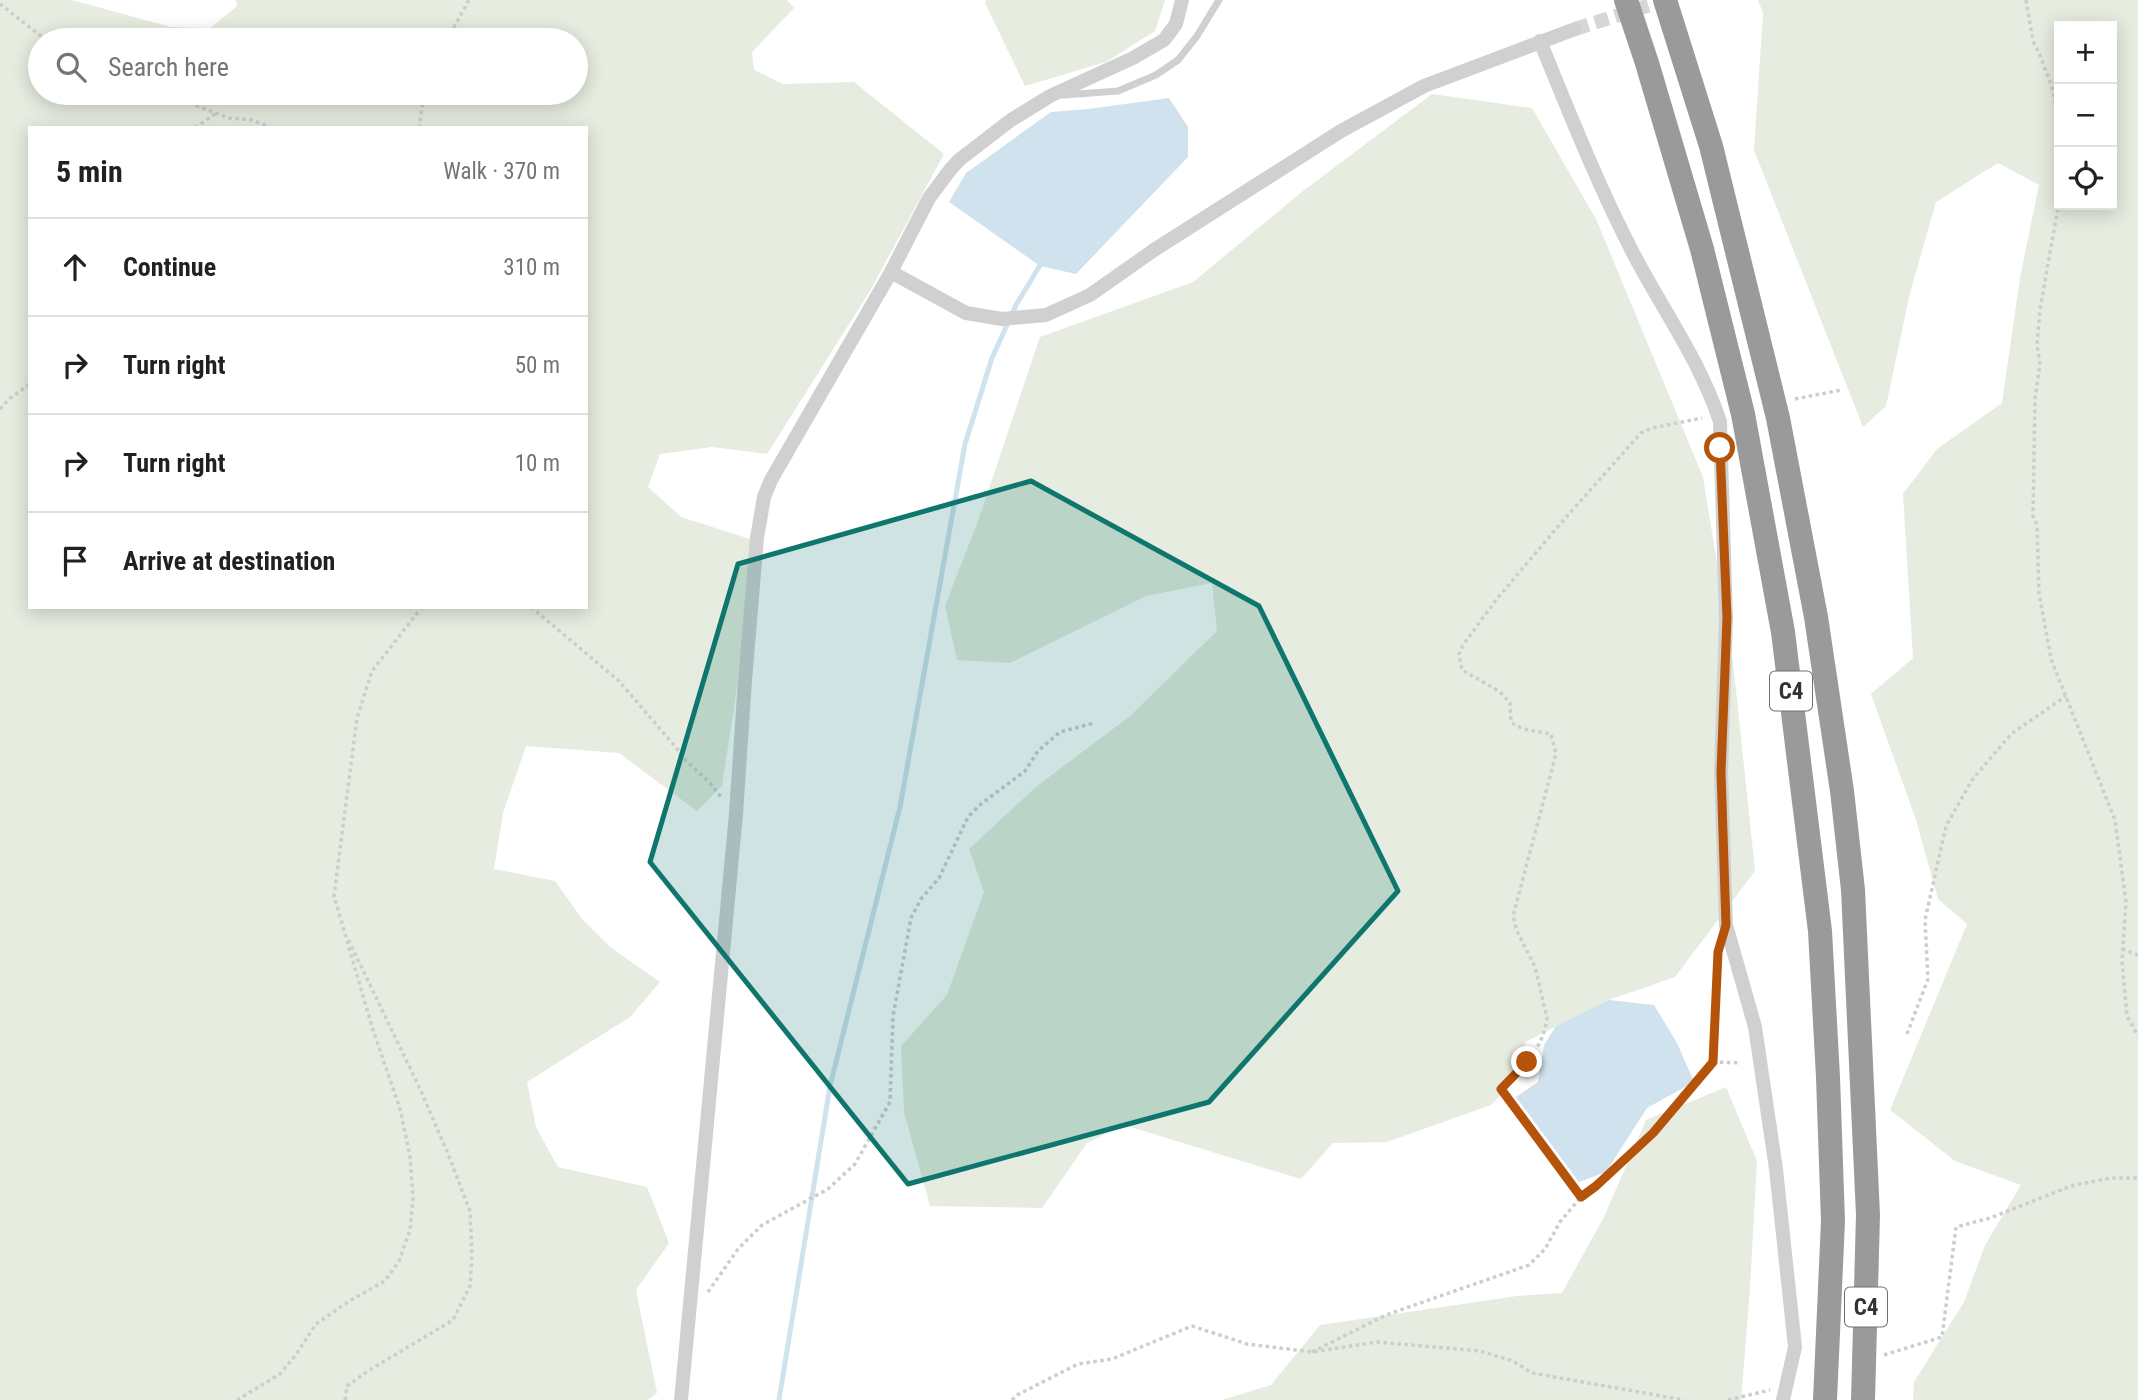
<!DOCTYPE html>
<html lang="en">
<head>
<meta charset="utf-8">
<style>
  body { margin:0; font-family:"Roboto Condensed",sans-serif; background:#f2f2f2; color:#202124 }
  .controls { position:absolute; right:21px; top:21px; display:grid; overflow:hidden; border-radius:0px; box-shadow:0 4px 18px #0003 }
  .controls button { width:63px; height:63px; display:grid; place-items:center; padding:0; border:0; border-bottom:2px solid #e0e0e0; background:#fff; color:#202124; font:35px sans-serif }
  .stop { position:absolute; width:21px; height:21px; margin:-16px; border:5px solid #b45309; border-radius:50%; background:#fff }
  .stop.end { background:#b45309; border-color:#fff; box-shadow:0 2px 7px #0008 }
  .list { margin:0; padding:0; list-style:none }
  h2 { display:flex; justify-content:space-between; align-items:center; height:91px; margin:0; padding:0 28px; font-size:30px }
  h2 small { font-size:23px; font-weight:400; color:#757577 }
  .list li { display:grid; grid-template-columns:46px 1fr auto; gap:21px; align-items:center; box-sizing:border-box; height:98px; padding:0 28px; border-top:2px solid #e0e0e0 }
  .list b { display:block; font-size:26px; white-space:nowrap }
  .list em { font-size:23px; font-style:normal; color:#757577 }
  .icon { flex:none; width:38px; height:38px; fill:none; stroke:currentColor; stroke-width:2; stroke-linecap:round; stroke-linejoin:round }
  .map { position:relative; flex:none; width:2138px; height:1400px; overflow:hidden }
  .search { position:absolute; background:#fff; box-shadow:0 4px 18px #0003; left:28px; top:28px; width:560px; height:77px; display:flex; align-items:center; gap:18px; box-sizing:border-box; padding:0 24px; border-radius:38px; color:#757577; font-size:26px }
  .panel { position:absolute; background:#fff; box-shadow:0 4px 18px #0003; left:28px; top:126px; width:560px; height:483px; border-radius:0px }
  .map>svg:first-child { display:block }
  .green { fill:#e6ecdf; fill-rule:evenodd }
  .water { fill:#cfe2ee }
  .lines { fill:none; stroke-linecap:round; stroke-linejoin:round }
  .stream { stroke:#cfe2ee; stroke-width:5 }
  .minor-tunnel { stroke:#d6d6d6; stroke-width:14; stroke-dasharray:14 7; stroke-linecap:butt }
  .path { stroke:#cdcdcd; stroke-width:3.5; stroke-dasharray:3.5 3.5; stroke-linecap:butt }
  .service { stroke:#d0d0d0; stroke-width:7 }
  .minor { stroke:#d0d0d0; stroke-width:14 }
  .motorway { stroke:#9a9a9a; stroke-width:24 }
  .route { stroke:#b45309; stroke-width:9 }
  .marked { fill:#0f766e; fill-opacity:0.2; stroke:#0f766e; stroke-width:5; stroke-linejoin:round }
  .labels { text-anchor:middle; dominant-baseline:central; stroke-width:7; stroke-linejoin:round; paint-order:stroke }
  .shield { fill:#fff; stroke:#707070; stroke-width:2 }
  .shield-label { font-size:23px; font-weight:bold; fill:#333 }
</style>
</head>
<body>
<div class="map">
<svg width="2138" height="1400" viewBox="0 0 2138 1400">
  <rect width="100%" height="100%" fill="#fff"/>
  <path class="green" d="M 0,0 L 72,0 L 171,27 L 210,28 L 237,6 L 236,0 L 787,0 L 794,8 L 752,52 L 754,70 L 783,84 L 854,82 L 944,154 L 870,291 L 767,454 L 712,447 L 660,454 L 648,487 L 681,517 L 753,540 L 735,702 L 722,786 L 697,811 L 619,753 L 526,746 L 503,813 L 494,869 L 555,881 L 583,920 L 610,947 L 660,982 L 630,1017 L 527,1082 L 536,1127 L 558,1167 L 647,1187 L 669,1243 L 636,1290 L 657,1393 L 648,1400 L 0,1400 ZM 40,40 L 576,40 L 576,93 L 40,93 ZM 30,128 L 586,128 L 586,607 L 30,607 Z
    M 986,0 L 1165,0 L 1155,31 L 1106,62 L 1025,86 L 985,3 Z
    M 1758,0 L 2138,0 L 2138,1400 L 1913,1400 L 1914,1382 L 1964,1302 L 1985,1245 L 2021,1185 L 1955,1161 L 1890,1110 L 1967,924 L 1938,899 L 1916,820 L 1871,694 L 1913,658 L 1903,494 L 1937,449 L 2002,403 L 2020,278 L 2039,185 L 1998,163 L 1936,202 L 1910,293 L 1886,406 L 1863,427 L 1754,150 L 1763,13 ZM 2059,26 L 2112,26 L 2112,205 L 2059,205 Z
    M 1432,94 L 1532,108 L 1596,219 L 1703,477 L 1733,662 L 1755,871 L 1675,977 L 1609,1000 L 1525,1042 L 1524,1071 L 1491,1105 L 1387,1142 L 1333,1143 L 1301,1179 L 1124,1125 L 1087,1143 L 1042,1208 L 930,1206 L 904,1112 L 901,1046 L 947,995 L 984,892 L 969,849 L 1037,786 L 1129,717 L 1217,631 L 1212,583 L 1146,596 L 1010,663 L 957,660 L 945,606 L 978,521 L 1040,337 L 1193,282 L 1303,191 Z
    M 1726,1087 L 1757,1161 L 1750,1288 L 1741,1400 L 1222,1400 L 1271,1385 L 1320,1325 L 1517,1296 L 1562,1293 L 1604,1217 L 1646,1120 Z"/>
  <path class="water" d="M 1169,98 L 1188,127 L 1188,157 L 1076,274 L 1040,266 L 949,202 L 966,173 L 1051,112 L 1088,109 Z
    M 1609,1000 L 1654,1005 L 1677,1043 L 1694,1082 L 1647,1108 L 1606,1172 L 1579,1182 L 1516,1097 L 1538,1082 L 1544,1045 L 1556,1026 Z"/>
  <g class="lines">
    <path class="stream" d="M 779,1400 L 830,1086 L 900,807 L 965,444 L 992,358 L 1016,305 L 1042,262"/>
    <path class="minor-tunnel" d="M 1575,29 L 1666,0"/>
    <path class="path" d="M 2026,0 L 2033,41 L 2039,53 L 2052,87 L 2056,107 L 2059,172
      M 0,4 L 46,40
      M 447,40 L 469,0
      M 163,93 L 229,118 L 253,120 L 271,128
      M 195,128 L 216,113
      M 419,128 L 424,93
      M 2059,202 L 2040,309 L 2037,345 L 2040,364 L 2035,398 L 2033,516 L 2037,525 L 2039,593 L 2051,659 L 2115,820 L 2126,902 L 2122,961 L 2127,1016 L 2138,1036
      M 1795,399 L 1841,390
      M 0,409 L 9,399 L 30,384
      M 531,607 L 619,681 L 679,751 L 680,755 L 710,783 L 721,797
      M 2122,949 L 2138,955
      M 1718,957 L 1713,1062 L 1741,1063
      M 1907,1034 L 1928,979 L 1925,920 L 1946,826 L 1972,780 L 2011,734 L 2066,696
      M 1581,1197 C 1633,1160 1670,1108 1713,1062
      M 708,1292 L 738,1249 L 762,1225 L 828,1189 L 855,1164 L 890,1102 L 893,1016 L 911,918 L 921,899 L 939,878 L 968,817 L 981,804 L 1025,771 L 1038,751 L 1060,732 L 1094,723
      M 1312,1352 L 1386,1315 L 1529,1265 L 1545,1249 L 1560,1222 L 1581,1197 L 1501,1089 C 1505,1082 1511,1078 1517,1072 C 1533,1057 1544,1041 1547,1018 L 1535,967 L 1517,931 L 1513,916 L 1556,754 L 1551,734 C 1537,731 1523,731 1511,722 L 1510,703 L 1500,692 L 1462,670 L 1459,654 L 1463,645 L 1496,600 L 1561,523 L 1641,433 L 1652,428 L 1702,418
      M 1884,1355 L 1942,1337 L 1956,1227 L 1990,1218 L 2071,1186 L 2110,1178 L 2138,1178
      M 237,1400 L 280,1374 L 295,1356 L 316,1324 L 351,1300 L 385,1281 L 399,1261 L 410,1230 L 413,1198 L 410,1156 L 400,1109 L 373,1030 L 334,896 L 357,718 L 372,671 L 422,607
      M 345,1400 L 347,1386 L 368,1371 L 453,1320 L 470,1286 L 472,1255 L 470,1211 L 448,1154 L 421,1091 L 348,939
      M 1012,1400 L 1017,1395 L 1078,1364 L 1112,1359 L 1192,1326 L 1247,1344 L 1312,1352 L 1377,1342 L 1480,1351 L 1513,1361 L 1532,1373 L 1684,1400
      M 1728,1400 L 1770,1390"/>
    <path class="service" d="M 1064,95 L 1118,91 L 1156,75 L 1178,60 L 1197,36 L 1219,0"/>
    <path class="minor" d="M 1540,41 C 1569,112 1597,183 1632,251 C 1662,309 1700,360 1720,422 L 1726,619 L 1721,772 L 1726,925 L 1755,1027 L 1776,1169 L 1795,1347 L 1783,1400
      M 891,272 L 966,313 L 1002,319 L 1046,315 L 1090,295 L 1154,250 L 1341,131 L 1424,86 L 1575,29
      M 681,1400 L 736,814 L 745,680 L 757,538 L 764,497 L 771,480 L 891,272 L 929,198 L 950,170 L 959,160 L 1011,120 L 1050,96 L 1133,58 L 1164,40 L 1176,24 L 1182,0"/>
    <path class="motorway" d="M 1626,0 L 1647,63 L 1702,249 L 1743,414 L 1783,632 L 1820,931 L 1828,1077 L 1833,1221 L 1825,1400
      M 1665,0 L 1711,146 L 1778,418 L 1816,617 L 1842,791 L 1853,890 L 1868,1215 L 1863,1400"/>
  </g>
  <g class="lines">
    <path class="route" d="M 1527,1062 L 1501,1089 L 1581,1197 L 1596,1186 L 1653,1133 L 1713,1062 L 1718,952 L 1726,925 L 1721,772 L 1727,618 L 1720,448"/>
  </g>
  <path class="marked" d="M 1031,481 L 1259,606 L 1398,891 L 1209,1102 L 908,1184 L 650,862 L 738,564 Z"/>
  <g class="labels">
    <g class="shield">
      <rect x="1770" y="671.5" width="42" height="39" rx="5"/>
      <rect x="1845" y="1287.5" width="42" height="39" rx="5"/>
    </g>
    <g class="shield-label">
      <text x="1791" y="691">C4</text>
      <text x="1866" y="1307">C4</text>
    </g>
  </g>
</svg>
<div class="controls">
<button>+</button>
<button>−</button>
<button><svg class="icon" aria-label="locate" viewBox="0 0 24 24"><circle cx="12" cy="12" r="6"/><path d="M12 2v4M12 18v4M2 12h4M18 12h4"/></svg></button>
</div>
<div class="stop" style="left:1720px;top:448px"></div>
<div class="stop end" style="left:1527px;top:1062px"></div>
<div class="search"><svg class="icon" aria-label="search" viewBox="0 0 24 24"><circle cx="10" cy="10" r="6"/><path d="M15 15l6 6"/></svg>Search here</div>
<section class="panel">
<h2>5 min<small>Walk · 370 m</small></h2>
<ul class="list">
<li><svg class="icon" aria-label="ahead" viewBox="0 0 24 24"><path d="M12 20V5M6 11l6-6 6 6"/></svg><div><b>Continue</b></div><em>310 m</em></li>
<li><svg class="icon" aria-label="right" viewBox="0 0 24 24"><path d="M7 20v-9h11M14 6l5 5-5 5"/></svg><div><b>Turn right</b></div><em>50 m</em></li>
<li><svg class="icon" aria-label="right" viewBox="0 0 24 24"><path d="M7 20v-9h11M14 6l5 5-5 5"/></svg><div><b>Turn right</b></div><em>10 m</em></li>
<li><svg class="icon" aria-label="arrive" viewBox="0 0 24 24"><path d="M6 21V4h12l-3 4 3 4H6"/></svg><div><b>Arrive at destination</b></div></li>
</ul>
</section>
</div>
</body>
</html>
